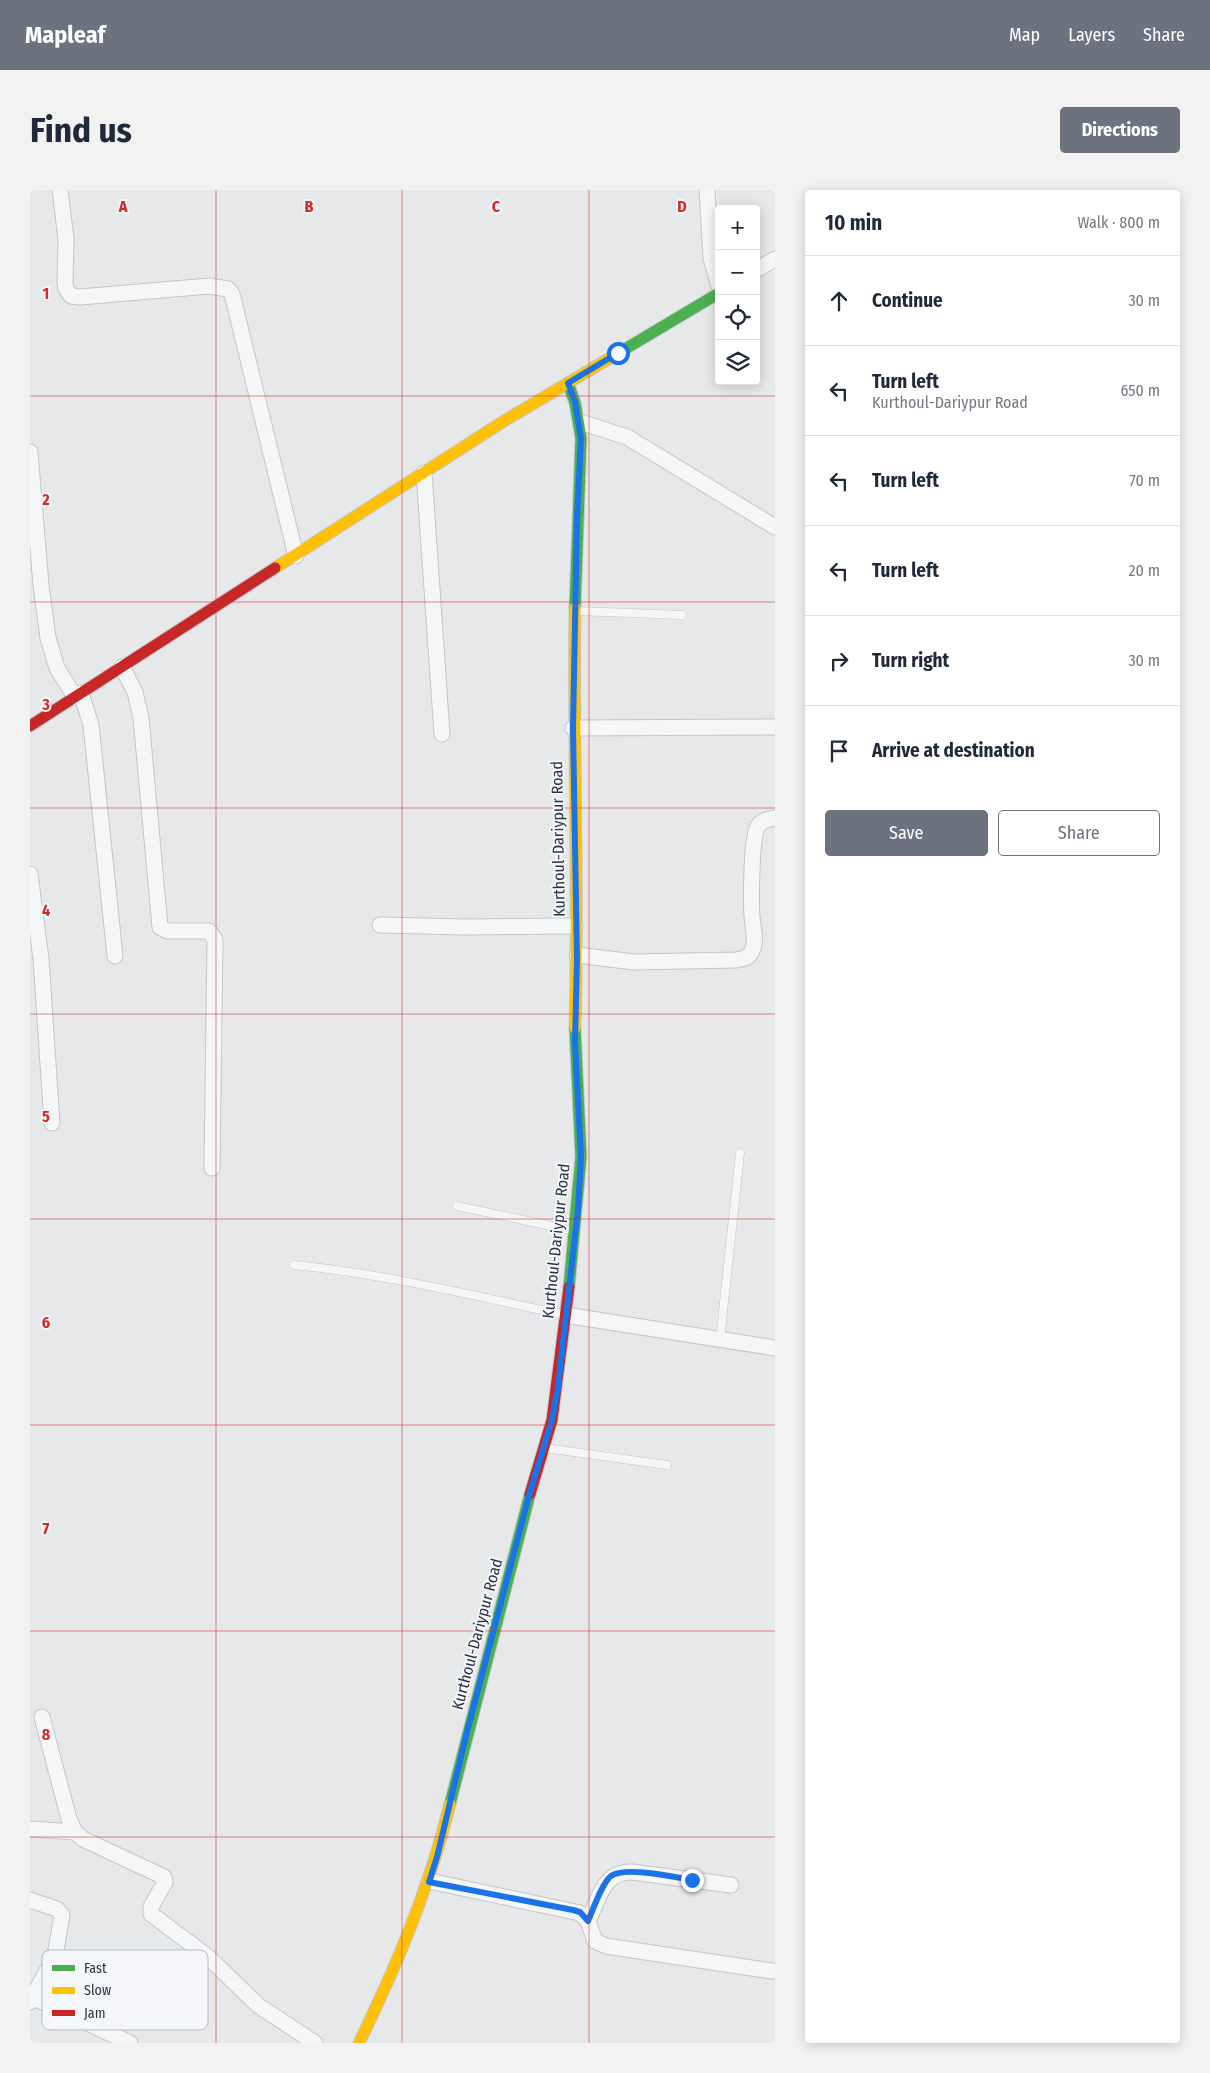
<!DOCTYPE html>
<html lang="en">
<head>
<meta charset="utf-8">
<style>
  body { margin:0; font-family:"Fira Sans Condensed",sans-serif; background:#f2f2f3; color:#1f2937 }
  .controls { position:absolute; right:15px; top:15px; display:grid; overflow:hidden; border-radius:5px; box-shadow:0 2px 12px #0003 }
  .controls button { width:45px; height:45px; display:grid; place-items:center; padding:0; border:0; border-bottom:1px solid #e0e1e3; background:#fff; color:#1f2937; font:25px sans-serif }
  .stop { position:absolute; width:15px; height:15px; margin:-11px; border:4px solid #1a73e8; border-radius:50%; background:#fff }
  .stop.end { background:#1a73e8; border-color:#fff; box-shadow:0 1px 5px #0008 }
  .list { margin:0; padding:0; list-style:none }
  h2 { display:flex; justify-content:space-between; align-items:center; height:65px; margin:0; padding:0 20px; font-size:21px }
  h2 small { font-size:16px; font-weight:400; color:#747a83 }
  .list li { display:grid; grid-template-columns:32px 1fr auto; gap:15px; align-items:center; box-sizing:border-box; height:90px; padding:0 20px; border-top:1px solid #e0e1e3 }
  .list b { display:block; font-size:19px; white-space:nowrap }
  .list p { margin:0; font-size:16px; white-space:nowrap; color:#747a83 }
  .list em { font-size:16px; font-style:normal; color:#747a83 }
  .actions { display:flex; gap:10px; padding:15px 20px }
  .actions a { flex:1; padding:11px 0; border:1px solid #6c737f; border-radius:5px; text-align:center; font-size:18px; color:#6c737f }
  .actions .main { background:#6c737f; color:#fff }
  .icon { flex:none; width:28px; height:28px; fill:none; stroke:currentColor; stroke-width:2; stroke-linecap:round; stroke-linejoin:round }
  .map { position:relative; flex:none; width:745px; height:1853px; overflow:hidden; border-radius:5px }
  header { display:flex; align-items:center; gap:30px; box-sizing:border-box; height:70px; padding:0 25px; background:#6c737f; color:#fff }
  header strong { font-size:24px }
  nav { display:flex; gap:28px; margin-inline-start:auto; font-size:18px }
  .intro { display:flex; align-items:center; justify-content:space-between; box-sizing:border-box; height:120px; padding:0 30px }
  h1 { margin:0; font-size:35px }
  .button { padding:12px 22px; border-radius:5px; background:#6c737f; color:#fff; font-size:18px; font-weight:700 }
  main { display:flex; gap:30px; padding:0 30px }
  aside { flex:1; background:#fff; border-radius:5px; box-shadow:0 2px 12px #0003 }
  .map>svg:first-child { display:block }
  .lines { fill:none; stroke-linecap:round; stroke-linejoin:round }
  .lane-casing { stroke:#c4c6c8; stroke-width:9 }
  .street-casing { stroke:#c4c6c8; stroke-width:17 }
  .fast-casing { stroke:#c4c6c8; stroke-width:13 }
  .slow-casing { stroke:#c4c6c8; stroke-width:13 }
  .jam-casing { stroke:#c4c6c8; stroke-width:13 }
  .lane { stroke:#f5f6f7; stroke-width:8 }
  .street { stroke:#f5f6f7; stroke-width:15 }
  .fast { stroke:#4caf50; stroke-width:11 }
  .slow { stroke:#ffc107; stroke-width:11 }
  .jam { stroke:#c62828; stroke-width:11 }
  .route { stroke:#1a73e8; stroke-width:6 }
  .grid { fill:none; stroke:#d62828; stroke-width:1; stroke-opacity:0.55 }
  .labels { text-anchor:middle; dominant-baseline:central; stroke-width:4; stroke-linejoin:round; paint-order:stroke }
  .street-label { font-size:16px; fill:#2b3445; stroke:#f4f6f9 }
  .key { fill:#f4f6f9; stroke:#b8bcc3; stroke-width:1 }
  .key-label { font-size:14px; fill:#2b3445 }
  .grid-label { font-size:16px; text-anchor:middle; font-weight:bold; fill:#d62828; stroke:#f4f6f9; stroke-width:4; stroke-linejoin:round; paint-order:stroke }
</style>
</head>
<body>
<header>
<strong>Mapleaf</strong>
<nav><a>Map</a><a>Layers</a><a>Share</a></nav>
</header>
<div class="intro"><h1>Find us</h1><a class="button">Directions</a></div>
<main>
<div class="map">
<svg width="745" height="1853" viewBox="0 0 745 1853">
  <rect width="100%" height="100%" fill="#e6e8ea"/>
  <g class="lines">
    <defs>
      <path id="lane" d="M 547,421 L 652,425
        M 427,1016 L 545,1041
        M 264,1075 C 355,1084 445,1106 535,1125
        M 690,1150 L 710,963
        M 515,1258 L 637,1275"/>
      <path id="street" d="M 30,0 L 36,49 L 35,93 L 36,99 L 41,106 L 50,107 L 179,96 L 198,99 L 202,104 L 266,366
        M 677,0 L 681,68 L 689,96
        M 726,80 L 745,69
        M 550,232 L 597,247 L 745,337
        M 0,262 L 11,395 L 18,448 L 27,478 L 45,507
        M 394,283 L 412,544
        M 92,477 L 105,502 L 111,528 L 130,737 L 137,741 L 179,741 L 185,750 L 182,978
        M 51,503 L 61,535 L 85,766
        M 543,538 L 745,537
        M 0,684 L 11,769 L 22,933
        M 350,735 L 435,737 L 545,736
        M 547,765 L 604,772 L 706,770 C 713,769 719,768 722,761 C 727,751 723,738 722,727 C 721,712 721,646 728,636 C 732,630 739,629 745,628
        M 535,1125 L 745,1158
        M 12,1527 L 39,1629 L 45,1642 L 53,1649 L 134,1687 L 135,1692 L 121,1717 L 121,1724 L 177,1766 L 229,1816 L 285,1853
        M 0,1639 L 45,1642
        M 399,1691 L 550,1723 L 558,1731 L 565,1751 L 576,1756 L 742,1781
        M 0,1710 L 27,1719 L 32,1725 L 25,1766 L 0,1812
        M 558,1731 C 569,1709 573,1681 602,1682 L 701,1695
        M 0,1806 L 100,1853"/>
      <path id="fast" d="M 580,168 L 689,103
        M 538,193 L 545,213 L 551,248 L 545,418
        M 539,1097 L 551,967 L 545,838
        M 420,1614 L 500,1304"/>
      <path id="slow" d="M 245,378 L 474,231 L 580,168
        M 545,418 C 543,558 549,698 545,838
        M 329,1853 C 367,1775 399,1699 420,1614"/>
      <path id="jam" d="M 0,536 L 245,378
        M 500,1304 L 522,1230 L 539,1097"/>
    </defs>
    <use href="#lane" class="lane-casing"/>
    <use href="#street" class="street-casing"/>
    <use href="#fast" class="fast-casing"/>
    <use href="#slow" class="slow-casing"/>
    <use href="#jam" class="jam-casing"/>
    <use href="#lane" class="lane"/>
    <use href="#street" class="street"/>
    <use href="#fast" class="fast"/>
    <use href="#slow" class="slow"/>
    <use href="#jam" class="jam"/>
  </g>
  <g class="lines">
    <path class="route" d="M 588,163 L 538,193 L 545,212 L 551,248 L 547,329 L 543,538 L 547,770 L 545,852 L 551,967 L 548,1019 L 528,1197 L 522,1230 L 500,1302 L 437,1542 L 407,1667 L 399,1692 L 543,1720 L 550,1722 L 558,1731 C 563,1720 572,1693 581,1686 C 595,1676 644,1687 662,1690"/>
  </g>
  <path class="grid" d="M 186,0 L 186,1853M 372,0 L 372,1853M 559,0 L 559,1853M 0,206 L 745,206M 0,412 L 745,412M 0,618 L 745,618M 0,824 L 745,824M 0,1029 L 745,1029M 0,1235 L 745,1235M 0,1441 L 745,1441M 0,1647 L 745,1647"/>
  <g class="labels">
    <g class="street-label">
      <text transform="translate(528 649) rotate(-91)">Kurthoul-Dariypur Road</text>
      <text transform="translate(526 1051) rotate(-84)">Kurthoul-Dariypur Road</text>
      <text transform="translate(447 1444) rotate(-75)">Kurthoul-Dariypur Road</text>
    </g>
  </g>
  <rect x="12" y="1760" width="166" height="80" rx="8" class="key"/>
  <rect x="22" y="1775" width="23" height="6" fill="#4caf50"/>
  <rect x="22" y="1797" width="23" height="7" fill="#ffc107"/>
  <rect x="22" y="1820" width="23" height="6" fill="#c62828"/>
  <g class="key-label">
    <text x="54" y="1783">Fast</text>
    <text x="54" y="1805">Slow</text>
    <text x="54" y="1828">Jam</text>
  </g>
  <g class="grid-label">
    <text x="93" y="22">A</text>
    <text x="279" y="22">B</text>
    <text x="466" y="22">C</text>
    <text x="652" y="22">D</text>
    <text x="16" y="109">1</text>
    <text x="16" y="315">2</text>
    <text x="16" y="520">3</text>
    <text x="16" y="726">4</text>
    <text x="16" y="932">5</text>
    <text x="16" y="1138">6</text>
    <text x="16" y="1344">7</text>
    <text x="16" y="1550">8</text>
  </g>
</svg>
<div class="controls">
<button>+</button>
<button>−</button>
<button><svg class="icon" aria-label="locate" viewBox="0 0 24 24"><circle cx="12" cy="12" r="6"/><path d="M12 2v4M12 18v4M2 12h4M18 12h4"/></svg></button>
<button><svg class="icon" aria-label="layers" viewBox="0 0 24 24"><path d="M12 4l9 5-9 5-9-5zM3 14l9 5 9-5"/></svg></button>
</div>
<div class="stop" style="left:588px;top:163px"></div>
<div class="stop end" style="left:662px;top:1690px"></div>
</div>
<aside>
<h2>10 min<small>Walk · 800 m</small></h2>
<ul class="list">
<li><svg class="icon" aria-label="ahead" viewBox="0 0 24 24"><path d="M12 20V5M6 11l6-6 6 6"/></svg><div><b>Continue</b></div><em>30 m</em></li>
<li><svg class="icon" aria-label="left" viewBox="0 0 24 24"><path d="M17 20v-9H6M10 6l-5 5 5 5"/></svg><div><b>Turn left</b><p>Kurthoul-Dariypur Road</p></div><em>650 m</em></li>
<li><svg class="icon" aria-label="left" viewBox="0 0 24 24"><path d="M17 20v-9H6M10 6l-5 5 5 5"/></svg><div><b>Turn left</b></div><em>70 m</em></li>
<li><svg class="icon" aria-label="left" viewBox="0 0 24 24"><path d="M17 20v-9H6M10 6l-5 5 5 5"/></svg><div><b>Turn left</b></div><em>20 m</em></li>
<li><svg class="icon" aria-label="right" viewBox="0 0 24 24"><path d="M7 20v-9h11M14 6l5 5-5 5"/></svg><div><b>Turn right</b></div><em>30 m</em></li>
<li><svg class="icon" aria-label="arrive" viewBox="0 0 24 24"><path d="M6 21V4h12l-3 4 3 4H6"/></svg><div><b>Arrive at destination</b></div></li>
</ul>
<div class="actions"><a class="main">Save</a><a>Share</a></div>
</aside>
</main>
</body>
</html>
